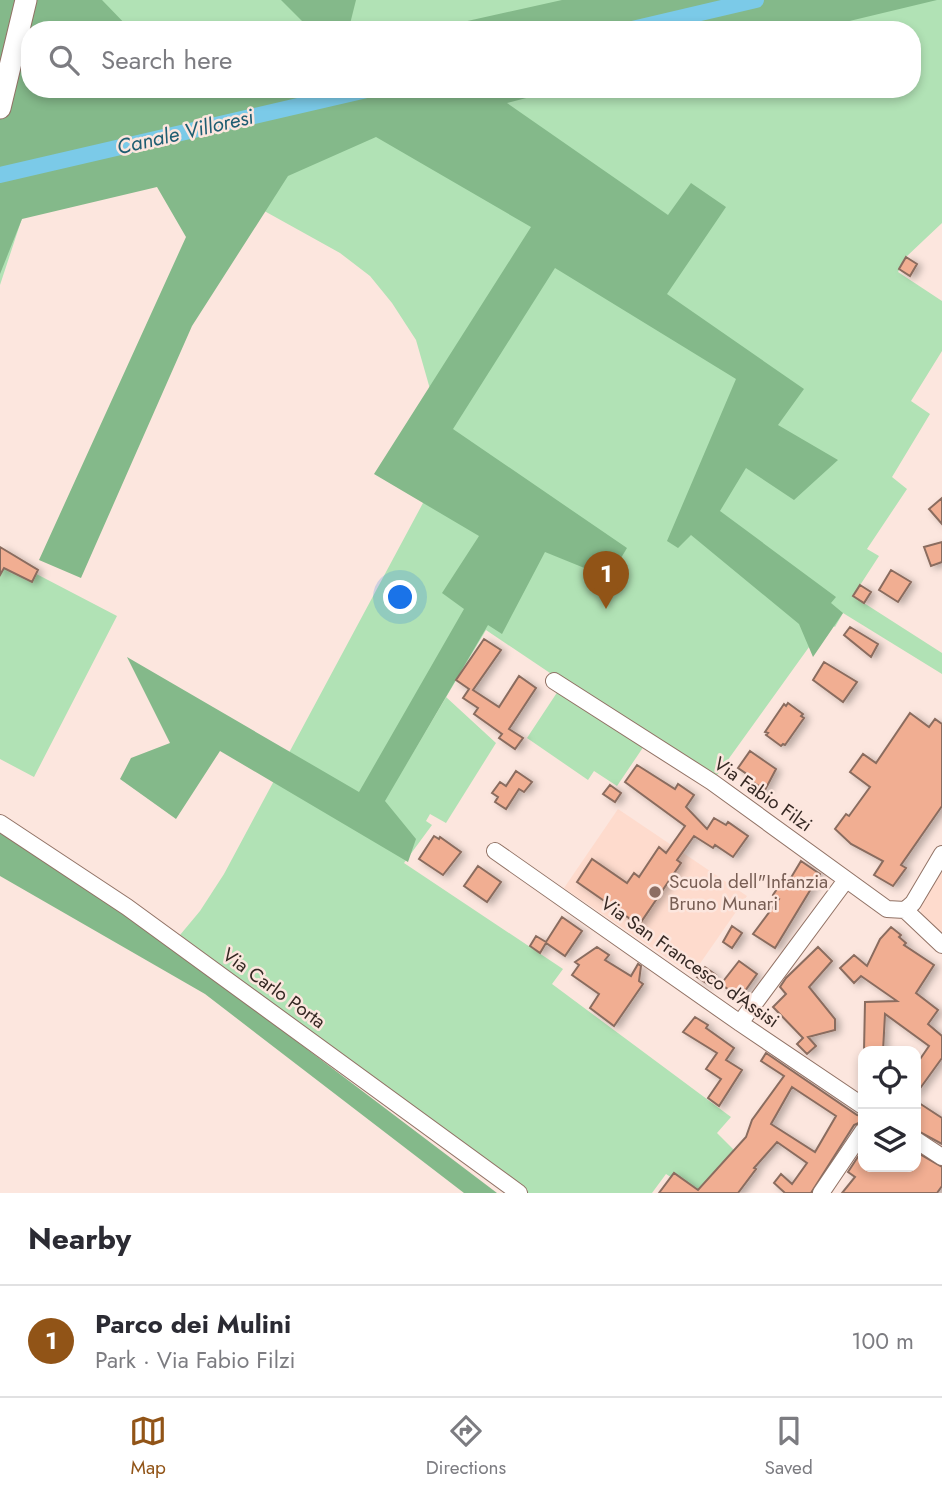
<!DOCTYPE html>
<html lang="en">
<head>
<meta charset="utf-8">
<style>
  body { margin:0; font-family:Jost,sans-serif; background:#f7f7f7; color:#2b2b33 }
  .controls { position:absolute; right:21px; bottom:21px; display:grid; overflow:hidden; border-radius:14px; box-shadow:0 4px 10px #0003 }
  .controls button { width:63px; height:63px; display:grid; place-items:center; padding:0; border:0; border-bottom:2px solid #e1e1e2; background:#fff; color:#2b2b33; font:35px sans-serif }
  .you { position:absolute; left:401px; top:598px; width:24px; height:24px; margin:-18px; border:5px solid #fff; border-radius:50%; background:#1a73e8; box-shadow:0 0 0 10px #1a73e833 }
  .badge { display:grid; place-items:center; width:46px; height:46px; border-radius:50%; background:#915417; color:#fff; font-size:23px; font-weight:700 }
  .pin { position:absolute; translate:-50% -58px; filter:drop-shadow(0 2px 4px #0008) }
  .pin::after { content:''; position:absolute; top:37px; width:24px; height:21px; background:inherit; clip-path:polygon(0 0,100% 0,50% 100%) }
  .list { margin:0; padding:0; list-style:none }
  h2 { display:flex; justify-content:space-between; align-items:center; height:91px; margin:0; padding:0 28px; font-size:30px }
  h2 small { font-size:23px; font-weight:400; color:#7c7c81 }
  .list li { display:grid; grid-template-columns:46px 1fr auto; gap:21px; align-items:center; box-sizing:border-box; height:112px; padding:0 28px; border-top:2px solid #e1e1e2 }
  .list b { display:block; font-size:26px; white-space:nowrap }
  .list p { margin:0; font-size:23px; white-space:nowrap; color:#7c7c81 }
  .list em { font-size:23px; font-style:normal; color:#7c7c81 }
  .icon { flex:none; width:38px; height:38px; fill:none; stroke:currentColor; stroke-width:2; stroke-linecap:round; stroke-linejoin:round }
  .map { position:relative; flex:none; width:942px; height:1193px; overflow:hidden }
  .search { position:absolute; background:#fff; box-shadow:0 4px 10px #0003; left:21px; right:21px; top:21px; height:77px; display:flex; align-items:center; gap:18px; box-sizing:border-box; padding:0 24px; border-radius:28px; color:#7c7c81; font-size:26px }
  .sheet { height:203px; background:#fff }
  nav { display:flex; justify-content:space-around; align-items:center; box-sizing:border-box; height:98px; border-top:2px solid #e1e1e2; background:#fff; font-size:19px; color:#7c7c81 }
  nav a { display:grid; justify-items:center; gap:4px }
  nav .on { color:#915417 }
  .map>svg:first-child { display:block }
  .built { fill:#fedbcd }
  .green { fill:#b1e2b5; fill-rule:evenodd }
  .forest { fill:#84b98a }
  .lines { fill:none; stroke-linecap:round; stroke-linejoin:round }
  .canal { stroke:#7bcae8; stroke-width:16 }
  .building { fill:#f1ae92; stroke:#8a6c5f; stroke-width:2; fill-rule:evenodd; filter:url(#shadow) }
  .street-casing { stroke:#917265; stroke-width:18 }
  .secondary-casing { stroke:#917265; stroke-width:23 }
  .street { stroke:#fff; stroke-width:16 }
  .secondary { stroke:#fff; stroke-width:21 }
  .education-dot { fill:#8d6e63; stroke:#fce6de; stroke-width:2.5 }
  .labels { text-anchor:middle; dominant-baseline:central; stroke-width:5; stroke-linejoin:round; paint-order:stroke }
  .street-label { font-size:19px; fill:#352823; stroke:#fce6de }
  .education-label { font-size:19px; fill:#785e54; stroke:#fce6de; text-anchor:start }
  .water-label { font-size:21px; font-style:italic; fill:#1e5d72; stroke:#fce6de }
</style>
</head>
<body>
<div class="map">
<svg width="942" height="1193" viewBox="0 0 942 1193">
  <defs>
    <filter id="shadow"><feDropShadow dx="4.5" dy="2.5" stdDeviation="3.5" flood-color="#0004"/></filter>
  </defs>
  <rect width="100%" height="100%" fill="#fce6de"/>
  <path class="built" d="M 618,809 L 747,896 L 692,975 L 564,888 Z
    M 942,867 L 942,938 L 922,922 L 920,903 Z"/>
  <path class="green" d="M 0,0 L 942,0 L 942,223 L 906,257 L 898,272 L 942,301 L 942,351 L 911,401 L 930,414 L 892,477 L 907,489 L 867,549 L 879,556 L 853,596 L 942,653 L 942,674 L 843,613 L 835,627 L 827,622 L 712,782 L 486,630 L 388,795 L 446,697 L 496,743 L 446,823 L 430,814 L 426,821 L 432,825 L 404,863 L 563,969 L 552,984 L 731,1117 L 717,1133 L 734,1150 L 696,1193 L 666,1174 L 652,1193 L 528,1193 L 180,935 L 200,911 L 224,874 L 423,503 L 432,396 L 416,340 L 392,303 L 370,276 L 340,253 L 174,161 L 29,197 L 0,285 ZM 30,30 L 912,30 L 912,89 L 30,89 Z
    M 0,555 L 117,616 L 34,777 L 0,759 Z
    M 558,691 L 644,746 L 617,786 L 594,771 L 588,780 L 527,738 Z"/>
  <path class="forest" d="M 0,0 L 102,0 L 131,30 L 30,30 L 30,89 L 561,89 L 507,103 L 668,215 L 691,183 L 726,207 L 667,294 L 804,389 L 778,425 L 838,460 L 794,500 L 746,468 L 720,511 L 836,597 L 831,603 L 843,613 L 813,657 L 799,624 L 691,535 L 678,548 L 667,541 L 736,379 L 555,268 L 453,429 L 627,548 L 609,578 L 545,552 L 502,634 L 488,625 L 385,801 L 416,839 L 408,862 L 220,751 L 176,819 L 120,779 L 131,758 L 170,743 L 127,657 L 359,792 L 464,609 L 442,593 L 479,536 L 374,474 L 531,227 L 376,137 L 288,176 L 192,326 L 81,578 L 39,560 L 186,237 L 157,187 L 22,219 L 0,274 Z
    M 281,0 L 356,0 L 350,24 L 311,30 Z
    M 562,0 L 937,0 L 812,30 L 427,30 Z
    M 0,833 L 155,934 L 497,1193 L 464,1193 L 205,994 L 0,876 Z"/>
  <g class="lines">
    <path class="canal" d="M 628,30 L 756,0
      M 0,175 L 371,89"/>
  </g>
  <path class="building" d="M 906,257 L 917,264 L 910,276 L 899,269 Z
    M 942,498 L 942,524 L 929,509 Z
    M 942,542 L 942,562 L 931,566 L 924,547 Z
    M 0,547 L 38,570 L 32,582 L 4,568 L 0,575 Z
    M 891,570 L 911,582 L 898,602 L 879,590 Z
    M 860,585 L 871,592 L 864,603 L 853,596 Z
    M 850,627 L 878,644 L 871,657 L 844,635 Z
    M 484,639 L 501,650 L 473,690 L 499,707 L 519,676 L 536,688 L 509,729 L 523,738 L 515,749 L 499,738 L 502,734 L 474,714 L 478,708 L 463,698 L 469,689 L 456,680 Z
    M 824,662 L 857,682 L 843,702 L 813,680 Z
    M 788,703 L 803,714 L 801,716 L 804,718 L 785,745 L 783,744 L 781,746 L 766,735 L 768,733 L 765,732 L 784,704 L 786,706 Z
    M 910,713 L 929,727 L 935,719 L 942,724 L 942,806 L 901,865 L 906,868 L 893,886 L 874,875 L 883,861 L 851,844 L 835,829 L 846,814 L 849,816 L 870,787 L 850,772 L 863,754 L 876,763 Z
    M 750,751 L 776,769 L 765,790 L 750,780 L 751,777 L 738,768 Z
    M 637,765 L 675,789 L 678,784 L 694,795 L 686,807 L 707,829 L 714,818 L 726,825 L 728,822 L 748,836 L 733,857 L 715,845 L 713,848 L 694,836 L 677,860 L 681,863 L 639,925 L 577,882 L 592,859 L 627,883 L 634,873 L 639,877 L 659,847 L 666,853 L 685,826 L 625,782 Z
    M 516,771 L 532,782 L 524,792 L 519,789 L 506,809 L 495,802 L 498,797 L 492,793 L 500,782 L 506,786 Z
    M 610,785 L 621,793 L 615,802 L 603,794 Z
    M 434,836 L 439,839 L 440,837 L 461,852 L 443,875 L 419,859 Z
    M 801,861 L 820,874 L 775,948 L 753,934 L 779,899 L 773,895 L 784,878 L 789,881 Z
    M 478,866 L 501,882 L 487,902 L 464,886 Z
    M 562,917 L 582,931 L 565,956 L 546,943 L 540,953 L 530,946 L 536,936 L 546,942 Z
    M 732,926 L 742,933 L 732,948 L 723,942 Z
    M 891,927 L 901,935 L 899,937 L 906,943 L 904,945 L 934,965 L 916,993 L 938,1010 L 928,1024 L 942,1036 L 942,1058 L 916,1094 L 916,1065 L 929,1046 L 885,1014 L 883,1051 L 864,1051 L 865,1002 L 897,1001 L 861,976 L 854,983 L 840,968 L 854,955 L 867,966 L 880,939 Z
    M 597,947 L 609,955 L 605,960 L 631,976 L 638,964 L 641,966 L 639,981 L 643,984 L 614,1026 L 590,1008 L 599,994 L 572,975 L 579,965 L 575,962 Z
    M 818,947 L 832,961 L 809,987 L 835,1019 L 835,1030 L 808,1037 L 816,1046 L 807,1054 L 797,1044 L 803,1038 L 773,1007 L 786,994 L 780,987 L 786,978 Z
    M 739,961 L 757,974 L 740,998 L 721,984 Z
    M 705,967 L 716,975 L 709,985 L 697,977 Z
    M 695,1017 L 708,1025 L 706,1028 L 734,1048 L 726,1060 L 742,1070 L 719,1106 L 708,1098 L 721,1079 L 706,1069 L 717,1053 L 683,1032 Z
    M 766,1053 L 857,1115 L 863,1116 L 863,1121 L 854,1125 L 811,1193 L 785,1193 L 774,1183 L 781,1174 L 792,1184 L 807,1163 L 777,1142 L 754,1168 L 756,1169 L 738,1193 L 659,1193 L 674,1173 L 698,1190 L 746,1137 L 752,1120 L 784,1076 L 761,1061 ZM 792,1087 L 836,1116 L 815,1152 L 771,1124 Z
    M 916,1101 L 942,1118 L 942,1144 L 916,1130 Z
    M 863,1149 L 863,1167 L 916,1167 L 916,1152 L 942,1167 L 942,1186 L 937,1193 L 842,1193 L 855,1177 L 848,1172 Z"/>
  <g class="lines">
    <defs>
      <path id="street" d="M 554,681 L 712,782 L 887,909 L 905,910 L 942,945
        M 0,823 L 127,907 L 519,1193
        M 495,851 L 740,1023 L 863,1106
        M 905,910 L 913,903 L 942,854
        M 740,1023 L 846,880
        M 916,1140 L 942,1157
        M 821,1193 L 863,1131"/>
      <path id="secondary" d="M 0,108 L 26,0"/>
    </defs>
    <use href="#street" class="street-casing"/>
    <use href="#secondary" class="secondary-casing"/>
    <use href="#street" class="street"/>
    <use href="#secondary" class="secondary"/>
  </g>
  <circle class="education-dot" cx="655" cy="892" r="7"/>
  <g class="labels">
    <g class="street-label">
      <text transform="translate(763 794) rotate(35)">Via Fabio Filzi</text>
      <text transform="translate(690 962) rotate(35)">Via San Francesco d'Assisi</text>
      <text transform="translate(274 988) rotate(36)">Via Carlo Porta</text>
    </g>
    <g class="education-label">
      <text x="669" y="881">Scuola dell"Infanzia<tspan x="669" dy="22">Bruno Munari</tspan></text>
    </g>
    <g class="water-label">
      <text transform="translate(185 132) rotate(-13)">Canale Villoresi</text>
    </g>
  </g>
</svg>
<div class="controls">
<button><svg class="icon" aria-label="locate" viewBox="0 0 24 24"><circle cx="12" cy="12" r="6"/><path d="M12 2v4M12 18v4M2 12h4M18 12h4"/></svg></button>
<button><svg class="icon" aria-label="layers" viewBox="0 0 24 24"><path d="M12 4l9 5-9 5-9-5zM3 14l9 5 9-5"/></svg></button>
</div>
<div class="you"></div>
<div class="pin badge" style="left:606px;top:609px">1</div>
<div class="search"><svg class="icon" aria-label="search" viewBox="0 0 24 24"><circle cx="10" cy="10" r="6"/><path d="M15 15l6 6"/></svg>Search here</div>
</div>
<section class="sheet">
<h2>Nearby<small></small></h2>
<ul class="list">
<li><span class="badge">1</span><div><b>Parco dei Mulini</b><p>Park · Via Fabio Filzi</p></div><em>100 m</em></li>
</ul>
</section>
<nav>
<a class="on"><svg class="icon" aria-label="map" viewBox="0 0 24 24"><path d="M3 6l6-2 6 2 6-2v14l-6 2-6-2-6 2zM9 4v14M15 6v14"/></svg>Map</a>
<a><svg class="icon" aria-label="directions" viewBox="0 0 24 24"><path d="M12 3l9 9-9 9-9-9zM9 14v-3h6M13 9l2 2-2 2"/></svg>Directions</a>
<a><svg class="icon" aria-label="saved" viewBox="0 0 24 24"><path d="M7 4h10v16l-5-4-5 4z"/></svg>Saved</a>
</nav>
</body>
</html>
